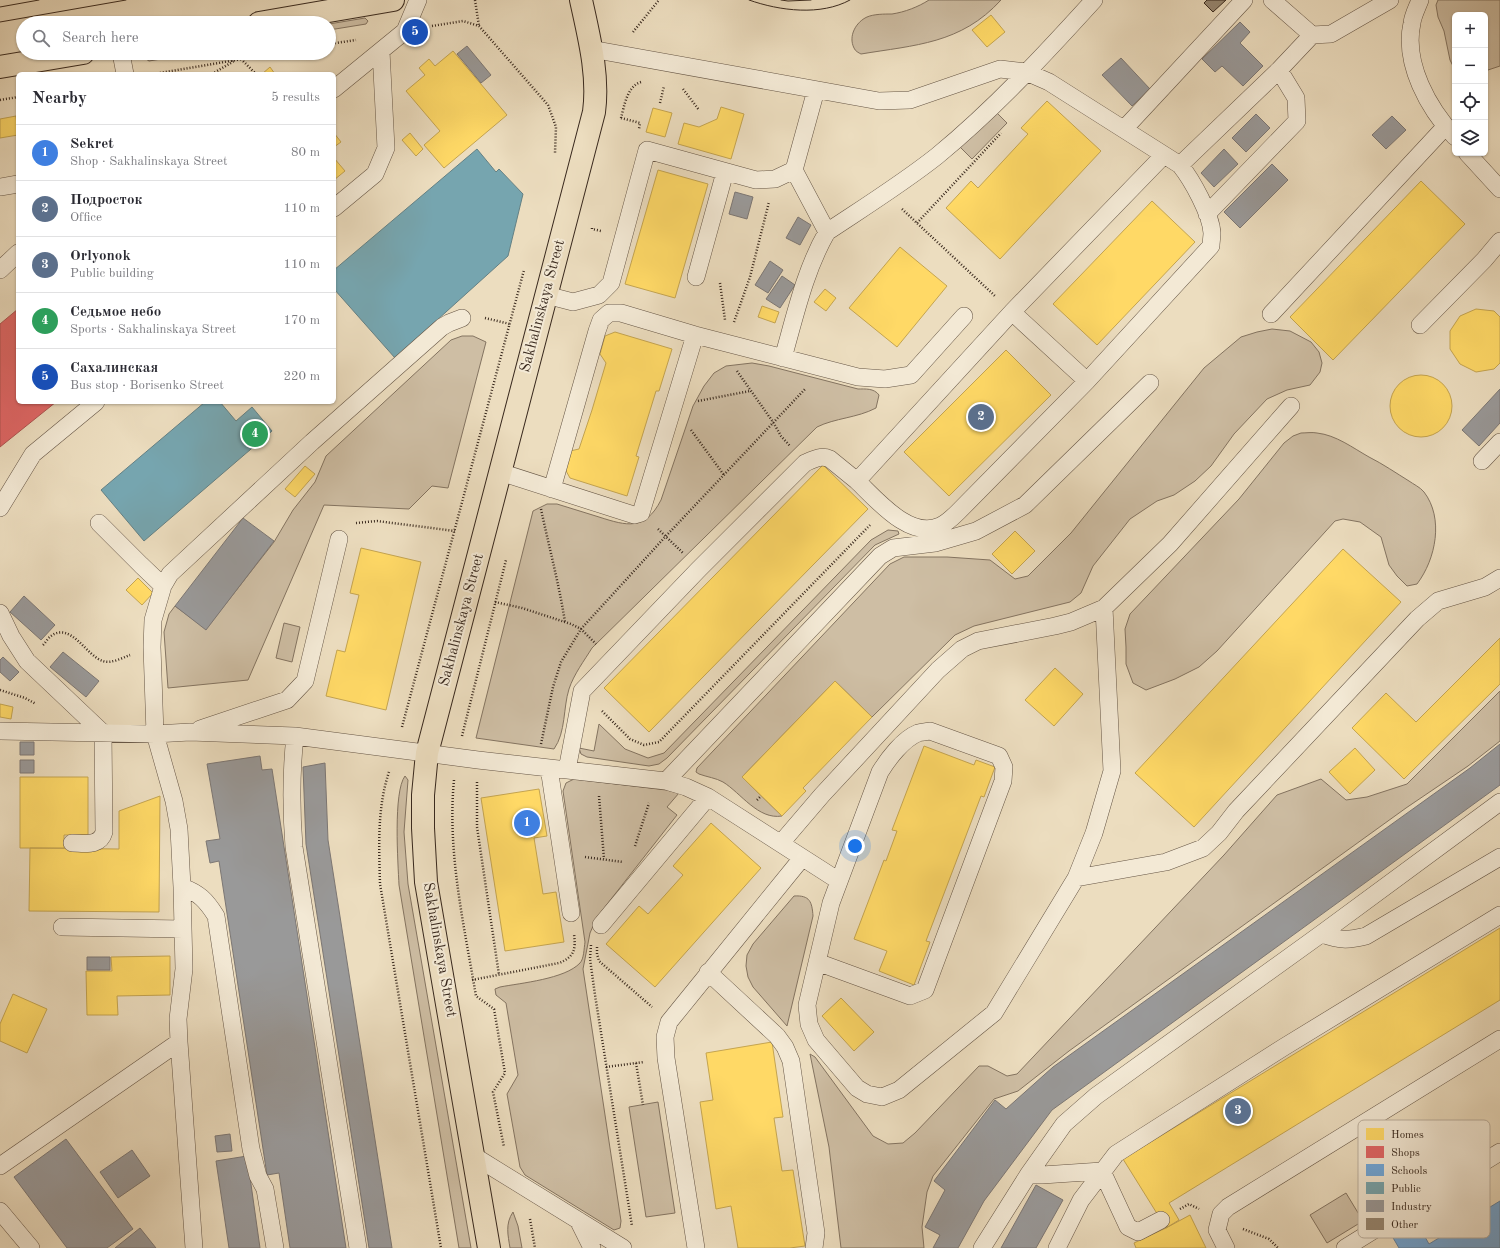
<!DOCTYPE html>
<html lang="en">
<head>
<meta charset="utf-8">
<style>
  body { margin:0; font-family:"Old Standard TT",serif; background:#f7f7f7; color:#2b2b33 }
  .controls { position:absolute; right:12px; top:12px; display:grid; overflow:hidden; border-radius:6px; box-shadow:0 1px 3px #0004 }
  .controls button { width:36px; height:36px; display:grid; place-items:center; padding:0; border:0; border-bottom:1px solid #e1e1e2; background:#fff; color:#2b2b33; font:20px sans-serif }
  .you { position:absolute; left:855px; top:846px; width:14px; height:14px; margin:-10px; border:3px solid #fff; border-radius:50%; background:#1a73e8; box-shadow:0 0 0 6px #1a73e833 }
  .badge { display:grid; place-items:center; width:26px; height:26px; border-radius:50%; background:#8f2418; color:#fff; font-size:13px; font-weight:700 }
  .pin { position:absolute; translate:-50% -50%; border:2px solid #fff; box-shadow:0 1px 4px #0006 }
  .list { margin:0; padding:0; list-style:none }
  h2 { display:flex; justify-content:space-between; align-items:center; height:52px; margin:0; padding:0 16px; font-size:17px }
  h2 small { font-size:13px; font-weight:400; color:#7c7c81 }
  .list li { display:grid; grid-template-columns:26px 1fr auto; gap:12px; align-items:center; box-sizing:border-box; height:56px; padding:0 16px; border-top:1px solid #e1e1e2 }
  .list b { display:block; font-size:15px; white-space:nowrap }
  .list p { margin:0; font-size:13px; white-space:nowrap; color:#7c7c81 }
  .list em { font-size:13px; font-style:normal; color:#7c7c81 }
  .icon { flex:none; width:22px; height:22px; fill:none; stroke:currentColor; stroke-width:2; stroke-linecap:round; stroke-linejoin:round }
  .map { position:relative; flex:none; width:1500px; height:1248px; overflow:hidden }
  .search { position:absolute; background:#fff; box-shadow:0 1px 3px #0004; left:16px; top:16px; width:320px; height:44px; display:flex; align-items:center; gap:10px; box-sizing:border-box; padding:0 14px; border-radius:22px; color:#7c7c81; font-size:15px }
  .panel { position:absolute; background:#fff; box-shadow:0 1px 3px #0004; left:16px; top:72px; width:320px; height:332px; border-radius:6px }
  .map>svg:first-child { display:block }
  .green { fill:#cebea4; stroke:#847461 }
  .homes { fill:#ffd966; stroke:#c4a450 }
  .shops { fill:#e06666; stroke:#ae5450 }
  .schools { fill:#6fa8dc; stroke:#5f82a3 }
  .public { fill:#76a5af; stroke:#648084 }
  .industry { fill:#999; stroke:#7c7774 }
  .building { fill:#968772; stroke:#39291e }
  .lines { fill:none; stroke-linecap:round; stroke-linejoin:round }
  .lane-casing { stroke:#665646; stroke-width:18 }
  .primary-casing { stroke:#39291e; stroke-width:24 }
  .path { stroke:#39291e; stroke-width:2.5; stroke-dasharray:1 2; stroke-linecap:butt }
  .lane { stroke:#f3e9d5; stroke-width:17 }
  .primary { stroke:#ecddbf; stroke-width:22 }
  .tram { stroke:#39291e; stroke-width:1 }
  .labels { text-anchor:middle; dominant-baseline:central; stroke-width:4; stroke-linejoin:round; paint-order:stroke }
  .street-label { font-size:15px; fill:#39291e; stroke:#f3e9d5 }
  .key { fill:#f3e9d5; stroke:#bbaf9e; stroke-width:1 }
  .key-label { font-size:11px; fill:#39291e }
</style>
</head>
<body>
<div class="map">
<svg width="1500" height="1248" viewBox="0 0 1500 1248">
  <rect width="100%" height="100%" fill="#ecddbf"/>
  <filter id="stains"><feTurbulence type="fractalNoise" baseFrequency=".005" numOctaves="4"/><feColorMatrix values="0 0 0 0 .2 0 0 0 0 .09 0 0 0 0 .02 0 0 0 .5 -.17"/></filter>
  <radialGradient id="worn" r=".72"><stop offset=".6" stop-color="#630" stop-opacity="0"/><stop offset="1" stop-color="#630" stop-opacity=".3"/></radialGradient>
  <path class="green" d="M 929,0 L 1001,0 C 961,44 915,45 861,54 C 859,53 855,51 854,48 C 848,36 856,22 867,17 C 874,14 884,14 892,14 C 905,12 918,7 929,0 Z
    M 1438,0 L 1500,0 L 1500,66 L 1485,71 L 1485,15 L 1455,15 L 1455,70 L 1450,60 L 1444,31 L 1438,17 L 1436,5 Z
    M 365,18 L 368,21 L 366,24 L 329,30 L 329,24 Z
    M 163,53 L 197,53 L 149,61 L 146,59 L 148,56 Z
    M 994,110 L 1007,123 L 972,159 L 959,146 Z
    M 1272,329 L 1290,331 L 1311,342 L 1319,352 L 1322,363 L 1320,372 L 1310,385 L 1287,390 L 1267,399 L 1234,434 L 1211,466 L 1195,481 L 1174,495 L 1157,501 L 1130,519 L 1093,566 L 1081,593 L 1070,602 L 974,626 L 955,635 L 872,717 L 835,681 L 742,777 L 782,816 C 758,820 741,793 723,782 C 716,778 707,777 699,774 L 696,772 L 697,768 L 890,564 L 904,557 L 947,557 L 990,560 L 1015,579 L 1028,576 L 1071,533 L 1204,368 L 1241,337 L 1257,332 Z
    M 462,336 L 473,336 L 486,342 L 448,488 L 432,486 L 409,509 L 324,505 L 248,680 L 168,688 L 164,632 L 169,614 L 175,606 L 206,629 L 274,542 L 293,510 L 315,482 L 326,456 L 451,340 Z
    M 752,363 L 769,366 L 858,389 C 865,389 874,388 879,395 L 876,408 C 857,418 835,418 817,427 L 592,648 C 584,661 574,674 569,689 C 563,708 566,732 554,749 L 476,738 L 533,511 L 547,504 L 557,504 C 571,508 585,513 599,517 C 627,526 645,531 661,500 L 693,406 L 704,386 L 714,373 L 726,366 Z
    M 1301,433 C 1306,433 1312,432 1317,433 C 1336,435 1353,448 1369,457 C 1383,464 1396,473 1409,481 C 1413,484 1420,487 1424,492 C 1444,518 1436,559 1417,584 L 1407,586 L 1397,576 L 1389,565 L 1381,537 L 1360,522 L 1343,519 L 1335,521 L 1217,651 L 1199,667 L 1175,679 L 1146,690 L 1133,683 L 1126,664 L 1126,647 L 1125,629 L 1130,614 L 1239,499 L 1284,443 L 1293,436 Z
    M 888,530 L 898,531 L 899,534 L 875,545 L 667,758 L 659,764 L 649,766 L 587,757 L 581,754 L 579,748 L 594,751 L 599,724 L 625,749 L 648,758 L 664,753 L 871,540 Z
    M 284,623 L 300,627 L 292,662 L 276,658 Z
    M 1500,691 L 1500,741 L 1468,766 L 1406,808 L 1069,1051 L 1018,1091 L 994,1099 L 933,1176 L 927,1192 L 922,1227 L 924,1248 L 841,1248 L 829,1147 L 810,1054 L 815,1057 L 873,1136 L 888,1144 L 903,1143 L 915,1133 L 979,1066 L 988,1066 L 1007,1076 L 1017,1074 L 1224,855 L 1277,795 L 1321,779 L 1346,800 L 1367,797 L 1407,784 Z
    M 405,776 L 408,780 L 404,832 L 408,884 L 471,1248 L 459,1248 L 399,885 C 398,863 393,792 405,776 Z
    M 574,779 L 666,790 L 679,793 L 667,807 L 677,815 L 597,917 L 590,933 L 583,969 L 621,1221 L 620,1228 L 614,1230 L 525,1175 L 520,1167 L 507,1094 L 518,1075 L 506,1003 L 496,995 L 495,989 L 500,987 C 521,983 565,979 580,963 C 584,959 584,948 585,942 L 563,791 L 566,783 Z
    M 794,896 C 810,895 812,902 813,916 L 787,1026 L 753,987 L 748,977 L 746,966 L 747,955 L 753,944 Z
    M 658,1102 L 675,1213 L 646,1217 L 629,1107 Z
    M 1346,1193 L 1363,1221 L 1327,1243 L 1310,1215 Z
    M 513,1212 L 518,1226 L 522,1248 L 510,1248 C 508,1235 505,1224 513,1212 Z"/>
  <path class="homes" d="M 991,15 L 1005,32 L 987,47 L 972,30 Z
    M 453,51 L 507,115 L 444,168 L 424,145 L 440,131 L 406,91 L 425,75 L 419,68 L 429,59 L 435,66 Z
    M 270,67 L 275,74 L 262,74 Z
    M 1047,101 L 1101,151 L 1000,259 L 946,208 L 971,181 L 978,188 L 1028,134 L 1021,128 Z
    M 721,107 L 744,114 L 731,159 L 678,144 L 684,123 L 699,127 L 717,119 Z
    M 653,108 L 672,113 L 665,137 L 646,132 Z
    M 16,116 L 18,135 L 0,138 L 0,119 Z
    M 334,133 L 341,142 L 334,147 Z
    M 410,133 L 423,149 L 416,156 L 402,140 Z
    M 334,158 L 345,171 L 334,180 Z
    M 658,170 L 708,184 L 675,298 L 625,284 Z
    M 1421,181 L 1465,224 L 1333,360 L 1290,317 Z
    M 1152,201 L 1195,242 L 1097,345 L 1053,304 Z
    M 900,247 L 947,286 L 897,347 L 849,308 Z
    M 825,289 L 836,298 L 826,311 L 814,302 Z
    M 762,306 L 779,312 L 775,323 L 758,317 Z
    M 1476,309 L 1494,311 L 1500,317 L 1500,363 L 1494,369 L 1476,372 L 1460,364 L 1450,349 L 1450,331 L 1460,316 Z
    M 615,332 L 672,349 L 659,391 L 656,391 L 636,456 L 639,457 L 627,496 L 570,478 L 565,469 L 570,451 L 579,449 L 592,410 L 606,363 L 600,354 L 605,336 Z
    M 1006,350 L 1051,395 L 949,496 L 904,452 Z
    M1390 406a31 31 0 1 1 62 0a31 31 0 1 1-62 0Z
    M 823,465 L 868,509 L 649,732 L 604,688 Z
    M 305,466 L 315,474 L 295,497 L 285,489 Z
    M 1015,531 L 1035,551 L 1012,574 L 992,554 Z
    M 361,548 L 421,562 L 386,710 L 326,696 L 337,650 L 345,652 L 359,595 L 350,593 Z
    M 1343,549 L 1401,602 L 1194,827 L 1135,773 Z
    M 138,578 L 153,593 L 142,605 L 126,590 Z
    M 1500,638 L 1500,684 L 1404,779 L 1352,728 L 1386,693 L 1416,722 Z
    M 1055,668 L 1083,694 L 1054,726 L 1025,700 Z
    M 835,681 L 872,717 L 803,788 L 806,791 L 782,816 L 742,777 Z
    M 0,704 L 13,707 L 11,719 L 0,717 Z
    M 924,746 L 974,765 L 976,760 L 995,767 L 984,797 L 981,796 L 926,941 L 930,942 L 914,985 L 879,971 L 887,951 L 854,939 L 884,860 L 886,861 L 897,831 L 892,830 Z
    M 1355,748 L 1375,770 L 1350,794 L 1329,772 Z
    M 20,777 L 88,777 L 88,835 L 64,835 L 64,848 L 20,848 Z
    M 539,789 L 547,836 L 534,838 L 543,894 L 556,892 L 564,942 L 505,951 L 481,798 Z
    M 160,796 L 159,912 L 29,911 L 30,848 L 119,849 L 119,811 Z
    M 711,823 L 761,868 L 655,987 L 606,944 L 639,906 L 648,914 L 683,875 L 673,866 Z
    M 1500,928 L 1500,1000 L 1169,1203 L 1179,1220 L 1166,1228 L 1123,1159 Z
    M 170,956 L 170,995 L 117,996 L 118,1015 L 87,1015 L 86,971 L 112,971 L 111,957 Z
    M 13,994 L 47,1009 L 27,1053 L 0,1041 L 0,1024 Z
    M 841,998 L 874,1032 L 854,1051 L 822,1016 Z
    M 772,1042 L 783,1117 L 774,1118 L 782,1171 L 793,1170 L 805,1246 L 790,1248 L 738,1248 L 731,1206 L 716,1209 L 700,1102 L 713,1100 L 706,1053 Z
    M 1190,1215 L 1206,1248 L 1136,1248 L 1134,1243 L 1166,1228 Z"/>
  <path class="shops" d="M 18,309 L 18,402 L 56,402 L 0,447 L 0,324 Z"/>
  <path class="schools" d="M 1500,1201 L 1500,1248 L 1399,1248 L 1392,1236 L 1416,1221 L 1429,1244 Z"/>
  <path class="public" d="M 477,149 L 496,172 L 499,169 L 523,194 L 508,256 L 395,358 L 334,289 L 334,270 Z
    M 205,402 L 220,402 L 236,421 L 252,407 L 272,431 L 144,541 L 101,490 Z"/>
  <path class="industry" d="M 1240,22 L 1250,32 L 1240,43 L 1263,66 L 1243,86 L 1222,66 L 1215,72 L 1202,59 Z
    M 467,46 L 491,75 L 481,83 L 457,54 Z
    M 1121,58 L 1150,89 L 1132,106 L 1102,75 Z
    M 1256,114 L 1270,128 L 1246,152 L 1232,138 Z
    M 1392,116 L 1406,130 L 1386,149 L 1372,135 Z
    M 1224,149 L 1238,164 L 1214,187 L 1201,173 Z
    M 1272,164 L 1288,180 L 1240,228 L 1224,212 Z
    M 735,192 L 753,197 L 747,219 L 729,214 Z
    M 798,217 L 811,225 L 800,245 L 786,238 Z
    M 770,261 L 783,270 L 768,293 L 755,285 Z
    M 782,276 L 795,285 L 780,308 L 766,299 Z
    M 1500,389 L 1500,423 L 1479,446 L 1462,430 Z
    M 243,518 L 274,541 L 206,630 L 175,606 Z
    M 24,596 L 55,625 L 41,640 L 10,612 Z
    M 63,652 L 99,681 L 86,697 L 50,667 Z
    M 3,657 L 19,672 L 10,681 L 0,672 L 0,660 Z
    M 20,742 L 34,742 L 34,755 L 20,755 Z
    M 1500,744 L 1500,785 L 1052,1110 L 984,1201 L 958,1248 L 933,1248 L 940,1235 L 925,1227 L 945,1190 L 934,1181 L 995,1100 L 1006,1109 L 1053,1067 L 1470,768 Z
    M 260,756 L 262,770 L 272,769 L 346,1248 L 290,1248 L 279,1173 L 267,1175 L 219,861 L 210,863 L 206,841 L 220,839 L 207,764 Z
    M 20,760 L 34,760 L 34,773 L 20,773 Z
    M 325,763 L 328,840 L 392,1248 L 369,1248 L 306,844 L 303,767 Z
    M 87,957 L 110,957 L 110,970 L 87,970 Z
    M 230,1134 L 232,1151 L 217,1152 L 215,1136 Z
    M 66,1139 L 133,1229 L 107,1248 L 67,1248 L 14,1177 Z
    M 132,1150 L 150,1176 L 118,1198 L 100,1172 Z
    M 247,1156 L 260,1248 L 229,1248 L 216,1161 Z
    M 1036,1185 L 1063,1200 L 1036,1248 L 1001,1248 Z
    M 140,1228 L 156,1248 L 115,1248 Z"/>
  <path class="building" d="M 1207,0 L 1226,0 L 1213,12 L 1204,3 Z"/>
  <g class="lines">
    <defs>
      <path id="lane" d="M 1272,0 L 1312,35
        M 1420,0 C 1417,8 1413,15 1412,23 C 1403,64 1429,109 1455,137
        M 591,49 L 879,101 L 910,100 L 1000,69 L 1026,72 L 1049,82 L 1180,165 C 1192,180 1211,214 1212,233 C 1212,237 1211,242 1211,246 L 1087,381 L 1012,312
        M 121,53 L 125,74
        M 334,89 L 405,31 L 418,0
        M 1124,129 L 1244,0
        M 1467,153 L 1500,189
        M 1180,165 L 1279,70 L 1312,35 L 1331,34 L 1390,0
        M 794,170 L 827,232
        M 0,187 L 18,184
        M 334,208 L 375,174 L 386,148 L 381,51
        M 1207,214 L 1297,121 L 1296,98 L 1279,70
        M 0,270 L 18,253
        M 696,277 L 725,172
        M 546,295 L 573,302 L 599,295 L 611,283 L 647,150 L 756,180 L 775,179 L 794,170 L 816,90
        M 1271,314 L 1445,127
        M 1420,325 L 1484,260 L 1500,241
        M 783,358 C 795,316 805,270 827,232 C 863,208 903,183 937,156 C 994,109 1045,54 1094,0
        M 1482,461 L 1500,442
        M 500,472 L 634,515 L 641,513 L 695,335
        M 857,481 C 877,500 910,540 940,526 C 947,523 953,517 958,512 L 1087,381
        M 552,489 L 597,331 L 601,320 L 609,313 L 621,313 L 695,335 L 858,377 L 885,379 L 911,375 L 964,316
        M 0,508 L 33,454 L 96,402
        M 99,523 L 141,565 L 163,586
        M 0,613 L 11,636 L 27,661 L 103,733 L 104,832 C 100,847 84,843 72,843
        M 200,729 L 287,700 L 305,681 L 339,539
        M 0,731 L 155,734 L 190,732 L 295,736 L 478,760 L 666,781 L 686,787 L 708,797 L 839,881
        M 295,736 C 291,773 291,809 294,847 L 358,1248
        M 549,768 L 571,913
        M 567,770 L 582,691 L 698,570 L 805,463 C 814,459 821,455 830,459 L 857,481 L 1012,312 L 1164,155
        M 666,781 L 880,556 L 893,548 L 935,543 L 976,531 L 1025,505 L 1150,383
        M 781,843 L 822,795 L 938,670 L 962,649 L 978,641 L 1055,626 L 1071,622 L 1104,608 L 1170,544 L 1291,406
        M 1076,878 L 1166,862 L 1203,848 L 1219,833 L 1236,811 L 1417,619 L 1438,601 L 1485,587 L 1500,578
        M 182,887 L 184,969 L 178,1019 L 179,1042 L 194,1248
        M 601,925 L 708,797
        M 62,927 L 183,929
        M 1321,934 C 1340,940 1346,941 1366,936 L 1500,857
        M 817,962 L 910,996 L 925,990 L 1003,781 L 1004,767 L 999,756 L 930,731 C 926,732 921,732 918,733 C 903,739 888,759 880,772 L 831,903 L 807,1005 L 809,1024 L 816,1040 L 857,1088 L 867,1094 L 882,1097 L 899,1090 L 994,1013 L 1076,878 L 1094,833 L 1112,771 L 1104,608
        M 708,972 L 777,1036 L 785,1047 L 791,1061 L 816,1233 L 814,1248
        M 474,1156 L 623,1248
        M 0,1166 L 179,1042
        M 1028,1175 L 1042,1175 L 1102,1171 L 1128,1227 L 1138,1232 L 1161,1220
        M 0,1211 L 31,1248
        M 578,1220 L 592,1248
        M 275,1248 L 265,1189 L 258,1176 L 251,1149 L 216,916 C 206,900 199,893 182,887 L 179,829 L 174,801 L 155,734 L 152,647 L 153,620 L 163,586 L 170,574 L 312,442 L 442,327 L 449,323 L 462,318
        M 696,1248 L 666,1058 L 665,1037 L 669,1022 L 802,858
        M 982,1248 L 1028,1175 L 1064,1124 L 1096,1096 L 1321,934 L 1500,802
        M 1057,1248 L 1081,1200 L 1116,1154 L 1284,1047 L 1500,915
        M 1226,1248 L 1217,1230 L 1221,1214 L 1228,1207 L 1500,1039
        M 1345,1248 L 1500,1152"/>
      <path id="primary" d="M 259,23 L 393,0
        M 0,67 L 83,53
        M 489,1248 L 426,882 L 423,828 L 423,795 L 427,753 L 594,112 C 599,75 589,37 581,0"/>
    </defs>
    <use href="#lane" class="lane-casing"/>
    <use href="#primary" class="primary-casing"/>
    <path class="path" d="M 475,0 L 479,26
      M 432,26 L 463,21 L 479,26 L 548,105 L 556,127 L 555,153
      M 633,32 L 659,0
      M 329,44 L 356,40
      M 241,59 L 256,74
      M 154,74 L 277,53
      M 212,74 L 234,61
      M 683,89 L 699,110
      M 0,100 L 18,97
      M 660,103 L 664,86
      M 621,118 C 624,107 627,86 641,82
      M 621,118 L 640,123 L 639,129
      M 902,209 L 995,296
      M 917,223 L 1001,133
      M 592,228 L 592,229 L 601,231
      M 720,283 L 725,320
      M 485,318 L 510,324
      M 734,322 L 750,277 L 769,202
      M 737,371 L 773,422 L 781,436 L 790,446
      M 698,401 L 750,391
      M 691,430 L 724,475
      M 541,509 C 549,547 559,584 565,622
      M 356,523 L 377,521 L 455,531
      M 658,529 L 683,553
      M 495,602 L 522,608 L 571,624 L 581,629 L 596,644
      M 43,645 C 46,642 48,638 51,636 C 71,621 87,657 103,661 C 111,664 122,658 130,655
      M 0,690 L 25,698 L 36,704
      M 602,711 L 630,739 L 644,745 L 659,742 L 870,525
      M 402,727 L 524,270
      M 462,736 L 506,560
      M 541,744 L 553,687 L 561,662 L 581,629 L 666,536 L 806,388
      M 389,772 C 377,808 379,846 380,884 L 441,1248
      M 454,780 C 447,852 464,925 476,996 L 494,1009 L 505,1073 L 493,1092 L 504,1147
      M 477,782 L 477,827 L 499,975
      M 599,796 L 604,859
      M 757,800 L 761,796
      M 635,846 L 649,803
      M 585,857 L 623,862
      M 591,945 L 590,959 L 595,995 L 632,1226
      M 597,947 L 597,954 L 599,961 L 652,1007
      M 472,980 L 559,963 C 574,957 576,950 574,934
      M 636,1063 L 643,1105
      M 606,1067 L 644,1062
      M 1180,1209 L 1189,1204 L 1199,1209
      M 530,1219 L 535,1248
      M 1243,1229 L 1269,1239 L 1278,1248"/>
    <use href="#lane" class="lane"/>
    <use href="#primary" class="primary"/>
    <path class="tram" d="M 749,0 C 780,11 821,16 850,0
      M 781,0 L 788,1 L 811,0
      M 0,7 L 39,0
      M 0,22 L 126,0"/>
  </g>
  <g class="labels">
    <g class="street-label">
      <text transform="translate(543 306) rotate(-75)">Sakhalinskaya Street</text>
      <text transform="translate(462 620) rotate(-75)">Sakhalinskaya Street</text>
      <text transform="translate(439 950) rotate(80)">Sakhalinskaya Street</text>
    </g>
  </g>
  <rect x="1358" y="1120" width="132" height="118" rx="6" class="key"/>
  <rect x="1366" y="1128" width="18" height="12" fill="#ffd966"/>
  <rect x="1366" y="1146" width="18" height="12" fill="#e06666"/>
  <rect x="1366" y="1164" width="18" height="12" fill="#6fa8dc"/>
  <rect x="1366" y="1182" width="18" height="12" fill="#76a5af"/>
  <rect x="1366" y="1200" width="18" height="12" fill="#999"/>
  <rect x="1366" y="1218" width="18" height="12" fill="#968772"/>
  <g class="key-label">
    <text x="1391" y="1138">Homes</text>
    <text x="1391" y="1156">Shops</text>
    <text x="1391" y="1174">Schools</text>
    <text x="1391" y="1192">Public</text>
    <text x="1391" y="1210">Industry</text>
    <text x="1391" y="1228">Other</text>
  </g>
  <rect width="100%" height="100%" filter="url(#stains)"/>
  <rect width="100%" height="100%" fill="url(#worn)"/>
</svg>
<div class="controls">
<button>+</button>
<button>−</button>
<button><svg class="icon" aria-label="locate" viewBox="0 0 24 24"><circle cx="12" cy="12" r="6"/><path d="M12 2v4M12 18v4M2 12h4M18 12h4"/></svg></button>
<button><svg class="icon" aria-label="layers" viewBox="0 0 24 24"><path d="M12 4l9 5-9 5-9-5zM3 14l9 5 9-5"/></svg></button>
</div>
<div class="you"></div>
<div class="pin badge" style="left:527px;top:823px;background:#3f7fe0">1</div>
<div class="pin badge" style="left:981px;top:417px;background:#5c6f8a">2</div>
<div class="pin badge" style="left:1238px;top:1111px;background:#5c6f8a">3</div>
<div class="pin badge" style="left:255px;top:434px;background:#2e9e5b">4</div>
<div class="pin badge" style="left:415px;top:32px;background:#1a4fb4">5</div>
<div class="search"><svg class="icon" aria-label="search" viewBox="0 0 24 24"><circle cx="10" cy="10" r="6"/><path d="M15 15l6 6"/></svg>Search here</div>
<section class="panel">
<h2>Nearby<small>5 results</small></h2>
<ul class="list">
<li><span class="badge" style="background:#3f7fe0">1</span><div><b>Sekret</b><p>Shop · Sakhalinskaya Street</p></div><em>80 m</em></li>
<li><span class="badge" style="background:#5c6f8a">2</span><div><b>Подросток</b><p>Office</p></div><em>110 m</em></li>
<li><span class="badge" style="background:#5c6f8a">3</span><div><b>Orlyonok</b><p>Public building</p></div><em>110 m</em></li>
<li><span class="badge" style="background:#2e9e5b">4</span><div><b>Седьмое небо</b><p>Sports · Sakhalinskaya Street</p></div><em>170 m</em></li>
<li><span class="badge" style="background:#1a4fb4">5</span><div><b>Сахалинская</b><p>Bus stop · Borisenko Street</p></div><em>220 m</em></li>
</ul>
</section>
</div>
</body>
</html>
